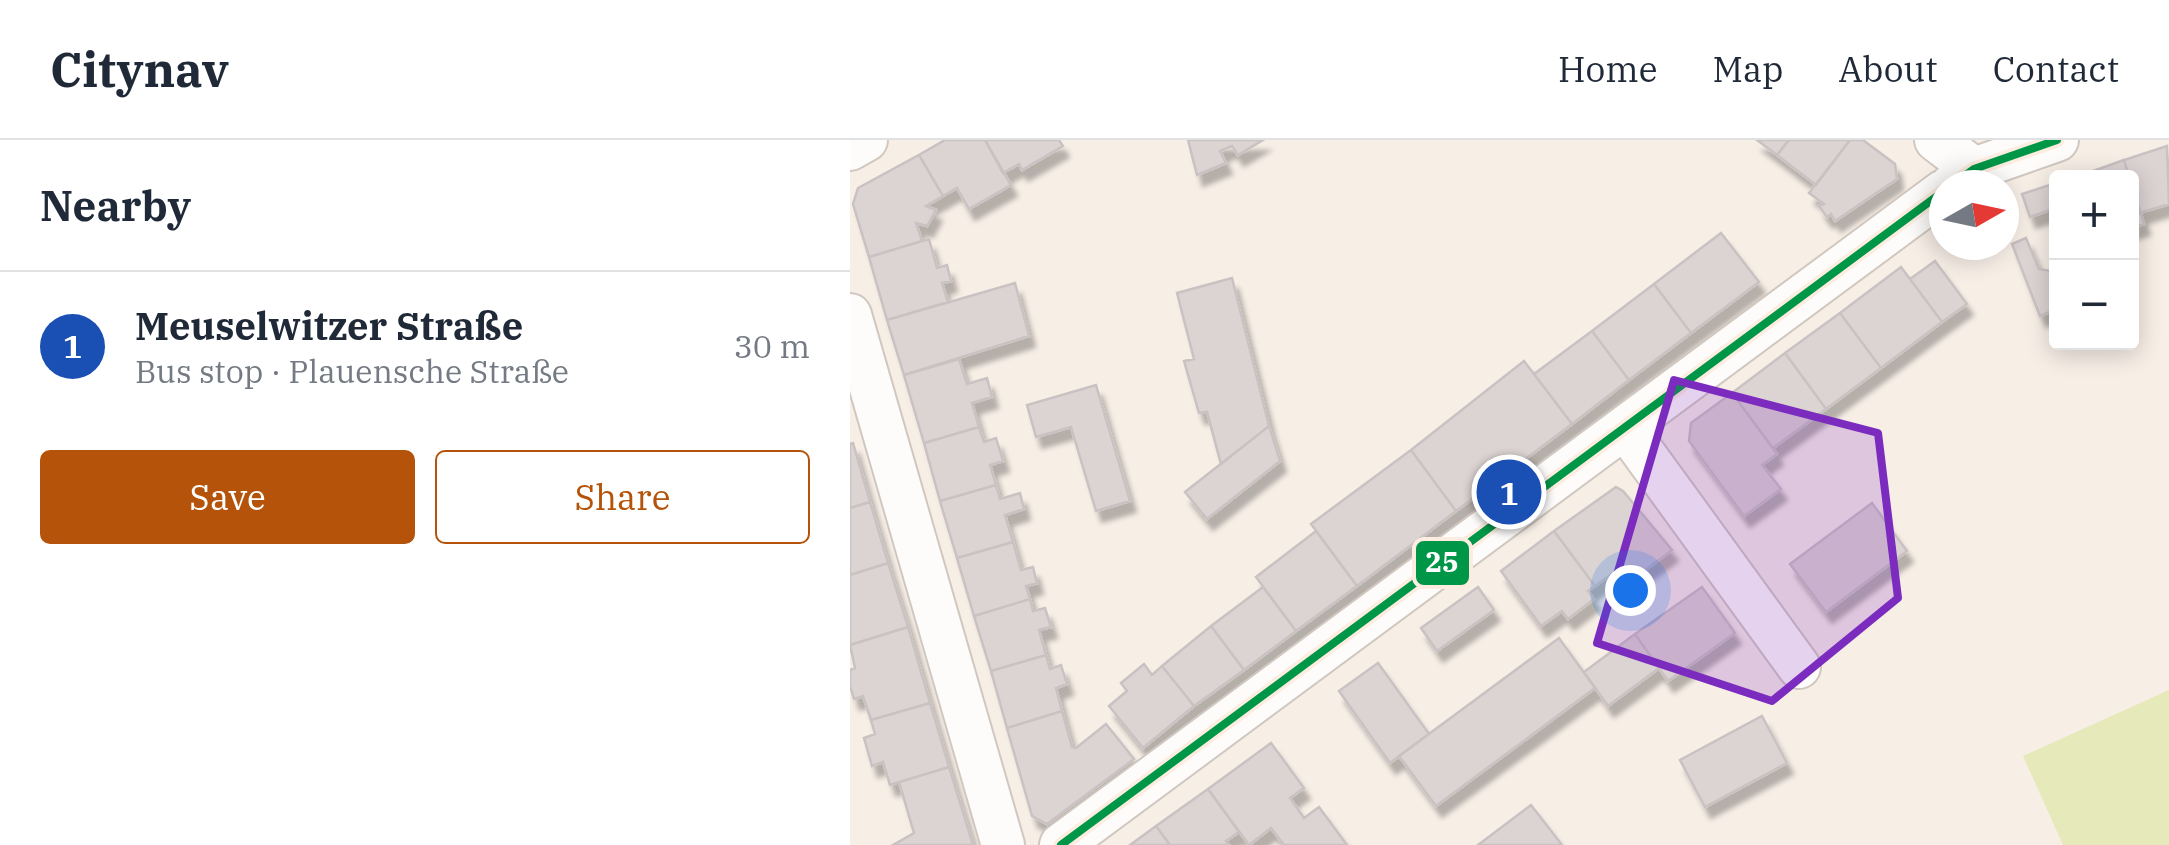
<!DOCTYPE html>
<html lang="en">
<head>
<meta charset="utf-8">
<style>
  body { margin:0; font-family:"IBM Plex Serif",serif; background:#f6f6f7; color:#1f2937 }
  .controls { position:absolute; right:30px; top:30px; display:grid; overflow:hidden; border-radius:10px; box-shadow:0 5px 25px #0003 }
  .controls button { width:90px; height:90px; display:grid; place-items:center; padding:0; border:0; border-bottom:2px solid #e0e1e3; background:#fff; color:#1f2937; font:50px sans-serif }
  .compass { position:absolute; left:1079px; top:30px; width:90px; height:90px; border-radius:50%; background:#fff; box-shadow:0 5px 25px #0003; rotate:81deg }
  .you { position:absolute; left:780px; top:450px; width:35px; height:35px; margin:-25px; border:8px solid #fff; border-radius:50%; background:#1a73e8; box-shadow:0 0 0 15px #1a73e833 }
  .badge { display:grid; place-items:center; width:65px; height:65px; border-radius:50%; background:#b45309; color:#fff; font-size:32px; font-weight:700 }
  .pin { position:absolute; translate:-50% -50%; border:5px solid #fff; box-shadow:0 2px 10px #0006 }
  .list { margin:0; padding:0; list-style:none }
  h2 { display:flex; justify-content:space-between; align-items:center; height:130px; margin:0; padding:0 40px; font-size:42px }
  h2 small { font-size:32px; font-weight:400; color:#747a83 }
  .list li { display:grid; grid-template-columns:65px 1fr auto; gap:30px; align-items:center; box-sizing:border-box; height:150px; padding:0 40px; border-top:2px solid #e0e1e3 }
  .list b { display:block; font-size:38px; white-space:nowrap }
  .list p { margin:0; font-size:32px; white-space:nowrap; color:#747a83 }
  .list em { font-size:32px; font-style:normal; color:#747a83 }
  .actions { display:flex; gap:20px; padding:30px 40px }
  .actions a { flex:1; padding:22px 0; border:2px solid #b45309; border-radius:10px; text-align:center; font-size:35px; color:#b45309 }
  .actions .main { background:#b45309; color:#fff }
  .map { position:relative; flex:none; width:1319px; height:705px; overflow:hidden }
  header { display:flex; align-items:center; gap:60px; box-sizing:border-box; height:140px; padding:0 50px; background:#fff; border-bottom:2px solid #e0e1e3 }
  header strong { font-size:48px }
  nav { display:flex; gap:55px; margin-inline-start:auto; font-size:35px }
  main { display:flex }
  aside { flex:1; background:#fff }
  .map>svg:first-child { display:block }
  .green { fill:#e6e9ba }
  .building { fill:#dcd3d3; stroke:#cac1c2; stroke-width:2.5; filter:url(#shadow) }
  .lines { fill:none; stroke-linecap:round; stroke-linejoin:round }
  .minor-casing { stroke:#d0c8c0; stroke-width:46 }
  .minor { stroke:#fefcfb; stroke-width:42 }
  .bus-1-casing { stroke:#fdede0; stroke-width:15 }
  .bus-1 { stroke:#009647; stroke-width:8 }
  .marked { fill:#7b2cbf; fill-opacity:0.2; stroke:#7b2cbf; stroke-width:8; stroke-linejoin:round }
  .line-badge { stroke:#fdede0; stroke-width:4 }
  .badge-label { font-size:28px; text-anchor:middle; font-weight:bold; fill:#fff }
</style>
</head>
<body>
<header>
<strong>Citynav</strong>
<nav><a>Home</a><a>Map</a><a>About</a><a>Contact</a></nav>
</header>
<main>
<aside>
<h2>Nearby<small></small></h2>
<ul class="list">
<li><span class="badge" style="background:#1a4fb4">1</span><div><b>Meuselwitzer Straße</b><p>Bus stop · Plauensche Straße</p></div><em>30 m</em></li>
</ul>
<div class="actions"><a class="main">Save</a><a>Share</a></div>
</aside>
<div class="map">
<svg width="1319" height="705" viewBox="0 0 1319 705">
  <defs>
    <filter id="shadow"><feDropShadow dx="6" dy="11" stdDeviation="2.5" flood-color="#0004"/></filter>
  </defs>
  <rect width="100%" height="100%" fill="#f7eee6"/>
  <path class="green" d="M 1319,550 L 1319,705 L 1213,705 L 1173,616 Z"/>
  <path class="building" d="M 95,0 L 135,0 L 161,45 L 119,69 L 107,48 L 93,56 L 69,15 Z
    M 135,0 L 209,0 L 213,6 L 172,30 L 169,24 L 153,33 Z
    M 338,0 L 413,0 L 388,15 L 382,6 L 370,11 L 376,23 L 347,35 Z
    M 907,0 L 939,0 L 927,15 Z
    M 939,0 L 1000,0 L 966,45 L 927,15 Z
    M 1000,0 L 1013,0 L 1045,24 L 1047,39 L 985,81 L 981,74 L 977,77 L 969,66 L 974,64 L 959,53 Z
    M 1317,6 L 1319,64 L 1290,73 L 1274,20 Z
    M 69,15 L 93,56 L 76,66 L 86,70 L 77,86 L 66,83 L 72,101 L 19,117 L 3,64 L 8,48 Z
    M 1274,20 L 1279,38 L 1224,38 Z
    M 1206,43 L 1206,68 L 1180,77 L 1172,54 Z
    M 1282,45 L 1294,84 L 1282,88 Z
    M 871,93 L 909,142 L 841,193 L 804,144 Z
    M 1176,98 L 1189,129 L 1201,131 L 1206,145 L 1206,169 L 1190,176 L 1162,104 Z
    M 79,99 L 87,128 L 97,125 L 101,141 L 92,143 L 98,162 L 37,180 L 19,117 Z
    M 1085,121 L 1117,164 L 1092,182 L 1060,139 Z
    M 1051,127 L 1092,182 L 1031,228 L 990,173 Z
    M 382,138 L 419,286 L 371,324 L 357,272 L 349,273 L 334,221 L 344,219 L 327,153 Z
    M 165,143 L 179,196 L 54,235 L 37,180 Z
    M 804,144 L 841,193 L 779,240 L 742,191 Z
    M 990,173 L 1031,228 L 976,269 L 935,213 Z
    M 742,191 L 779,240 L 722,284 L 684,234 Z
    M 935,213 L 976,269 L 923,308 L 882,253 Z
    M 109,219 L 117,244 L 137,238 L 142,257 L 122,263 L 129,287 L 74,303 L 54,235 Z
    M 674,221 L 722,284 L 606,371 L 561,310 Z
    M 246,245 L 280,361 L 246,371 L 221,287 L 186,297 L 177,265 Z
    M 882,253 L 927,314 L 912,325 L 931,349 L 894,376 L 839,301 L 841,283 Z
    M 419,286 L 430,321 L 357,379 L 335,352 Z
    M 129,287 L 134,302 L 146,298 L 153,321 L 140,325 L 146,345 L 90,361 L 74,303 Z
    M 3,303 L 20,362 L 0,368 L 0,304 Z
    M 561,310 L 606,371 L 507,446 L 461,384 Z
    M 146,345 L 150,359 L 170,353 L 174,369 L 155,375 L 163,402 L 107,418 L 90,361 Z
    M 766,347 L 773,351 L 822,410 L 774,446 L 763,433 L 745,446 L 704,391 Z
    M 20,362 L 38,423 L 0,435 L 0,368 Z
    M 1022,363 L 1057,411 L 976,472 L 940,424 Z
    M 466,391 L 507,446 L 446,491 L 406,437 Z
    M 704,391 L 745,446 L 738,451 L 744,459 L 718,479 L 712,471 L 691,486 L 651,431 Z
    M 163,402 L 171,430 L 183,427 L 187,443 L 176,446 L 180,459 L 124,476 L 107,418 Z
    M 38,423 L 58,487 L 0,505 L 0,435 Z
    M 413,447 L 446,491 L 394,530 L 361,486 Z
    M 628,447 L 644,470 L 587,511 L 571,488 Z
    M 852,447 L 885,493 L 818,541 L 785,494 Z
    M 180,459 L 183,471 L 195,468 L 201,487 L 189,490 L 196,515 L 141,531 L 124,476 Z
    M 361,486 L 394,530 L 344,566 L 312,526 Z
    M 58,487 L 80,563 L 21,580 L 13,556 L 4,559 L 0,546 L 0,530 L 5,528 L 0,505 Z
    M 785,494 L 809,528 L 758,566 L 734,532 Z
    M 709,498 L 745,548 L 586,666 L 549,616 Z
    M 196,515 L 200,529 L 211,525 L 217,544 L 206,548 L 212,571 L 157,588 L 141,531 Z
    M 528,523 L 579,594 L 540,623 L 489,551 Z
    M 294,524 L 302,535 L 312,526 L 344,566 L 293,608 L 259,566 L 277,551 L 271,543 Z
    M 80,563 L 99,627 L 40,645 L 33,622 L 22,626 L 14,598 L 25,594 L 21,580 Z
    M 212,571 L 222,607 L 226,608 L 256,584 L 284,619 L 197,684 L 182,676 L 157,588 Z
    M 912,576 L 937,623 L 855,667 L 830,620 Z
    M 421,603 L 454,648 L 440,658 L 454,678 L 469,667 L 497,705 L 434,705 L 421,688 L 399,705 L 358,649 Z
    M 99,627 L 123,705 L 43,705 L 64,693 L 49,642 Z
    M 358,649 L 389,692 L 376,701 L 379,705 L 320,705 L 306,686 Z
    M 681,665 L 712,705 L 628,705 Z
    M 306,686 L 320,705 L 280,705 Z"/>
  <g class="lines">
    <defs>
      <path id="minor" d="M 1086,0 L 1124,29
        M 0,9 L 16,0
        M 1102,45 L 1124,29 L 1207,0
        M 0,175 L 153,705
        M 776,289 L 949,527
        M 211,705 L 1094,51"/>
    </defs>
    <use href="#minor" class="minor-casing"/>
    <use href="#minor" class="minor"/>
    <defs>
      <path id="bus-1" d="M 1102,45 L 1124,29 L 1207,0
        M 211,705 L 1094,51"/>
    </defs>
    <use href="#bus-1" class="bus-1-casing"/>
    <use href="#bus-1" class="bus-1"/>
  </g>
  <path class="marked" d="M 824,240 L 1028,293 L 1048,458 L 922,561 L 747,503 Z"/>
  <rect class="line-badge" x="564" y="399" width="57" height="48" rx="10" fill="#009647"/>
  <g class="badge-label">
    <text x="592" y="432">25</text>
  </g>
</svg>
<div class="controls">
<button>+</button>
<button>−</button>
</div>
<svg class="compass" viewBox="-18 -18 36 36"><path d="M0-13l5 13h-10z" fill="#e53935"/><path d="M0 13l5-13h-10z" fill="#747a83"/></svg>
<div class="you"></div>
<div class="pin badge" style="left:659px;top:352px;background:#1a4fb4">1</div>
</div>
</main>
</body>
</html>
